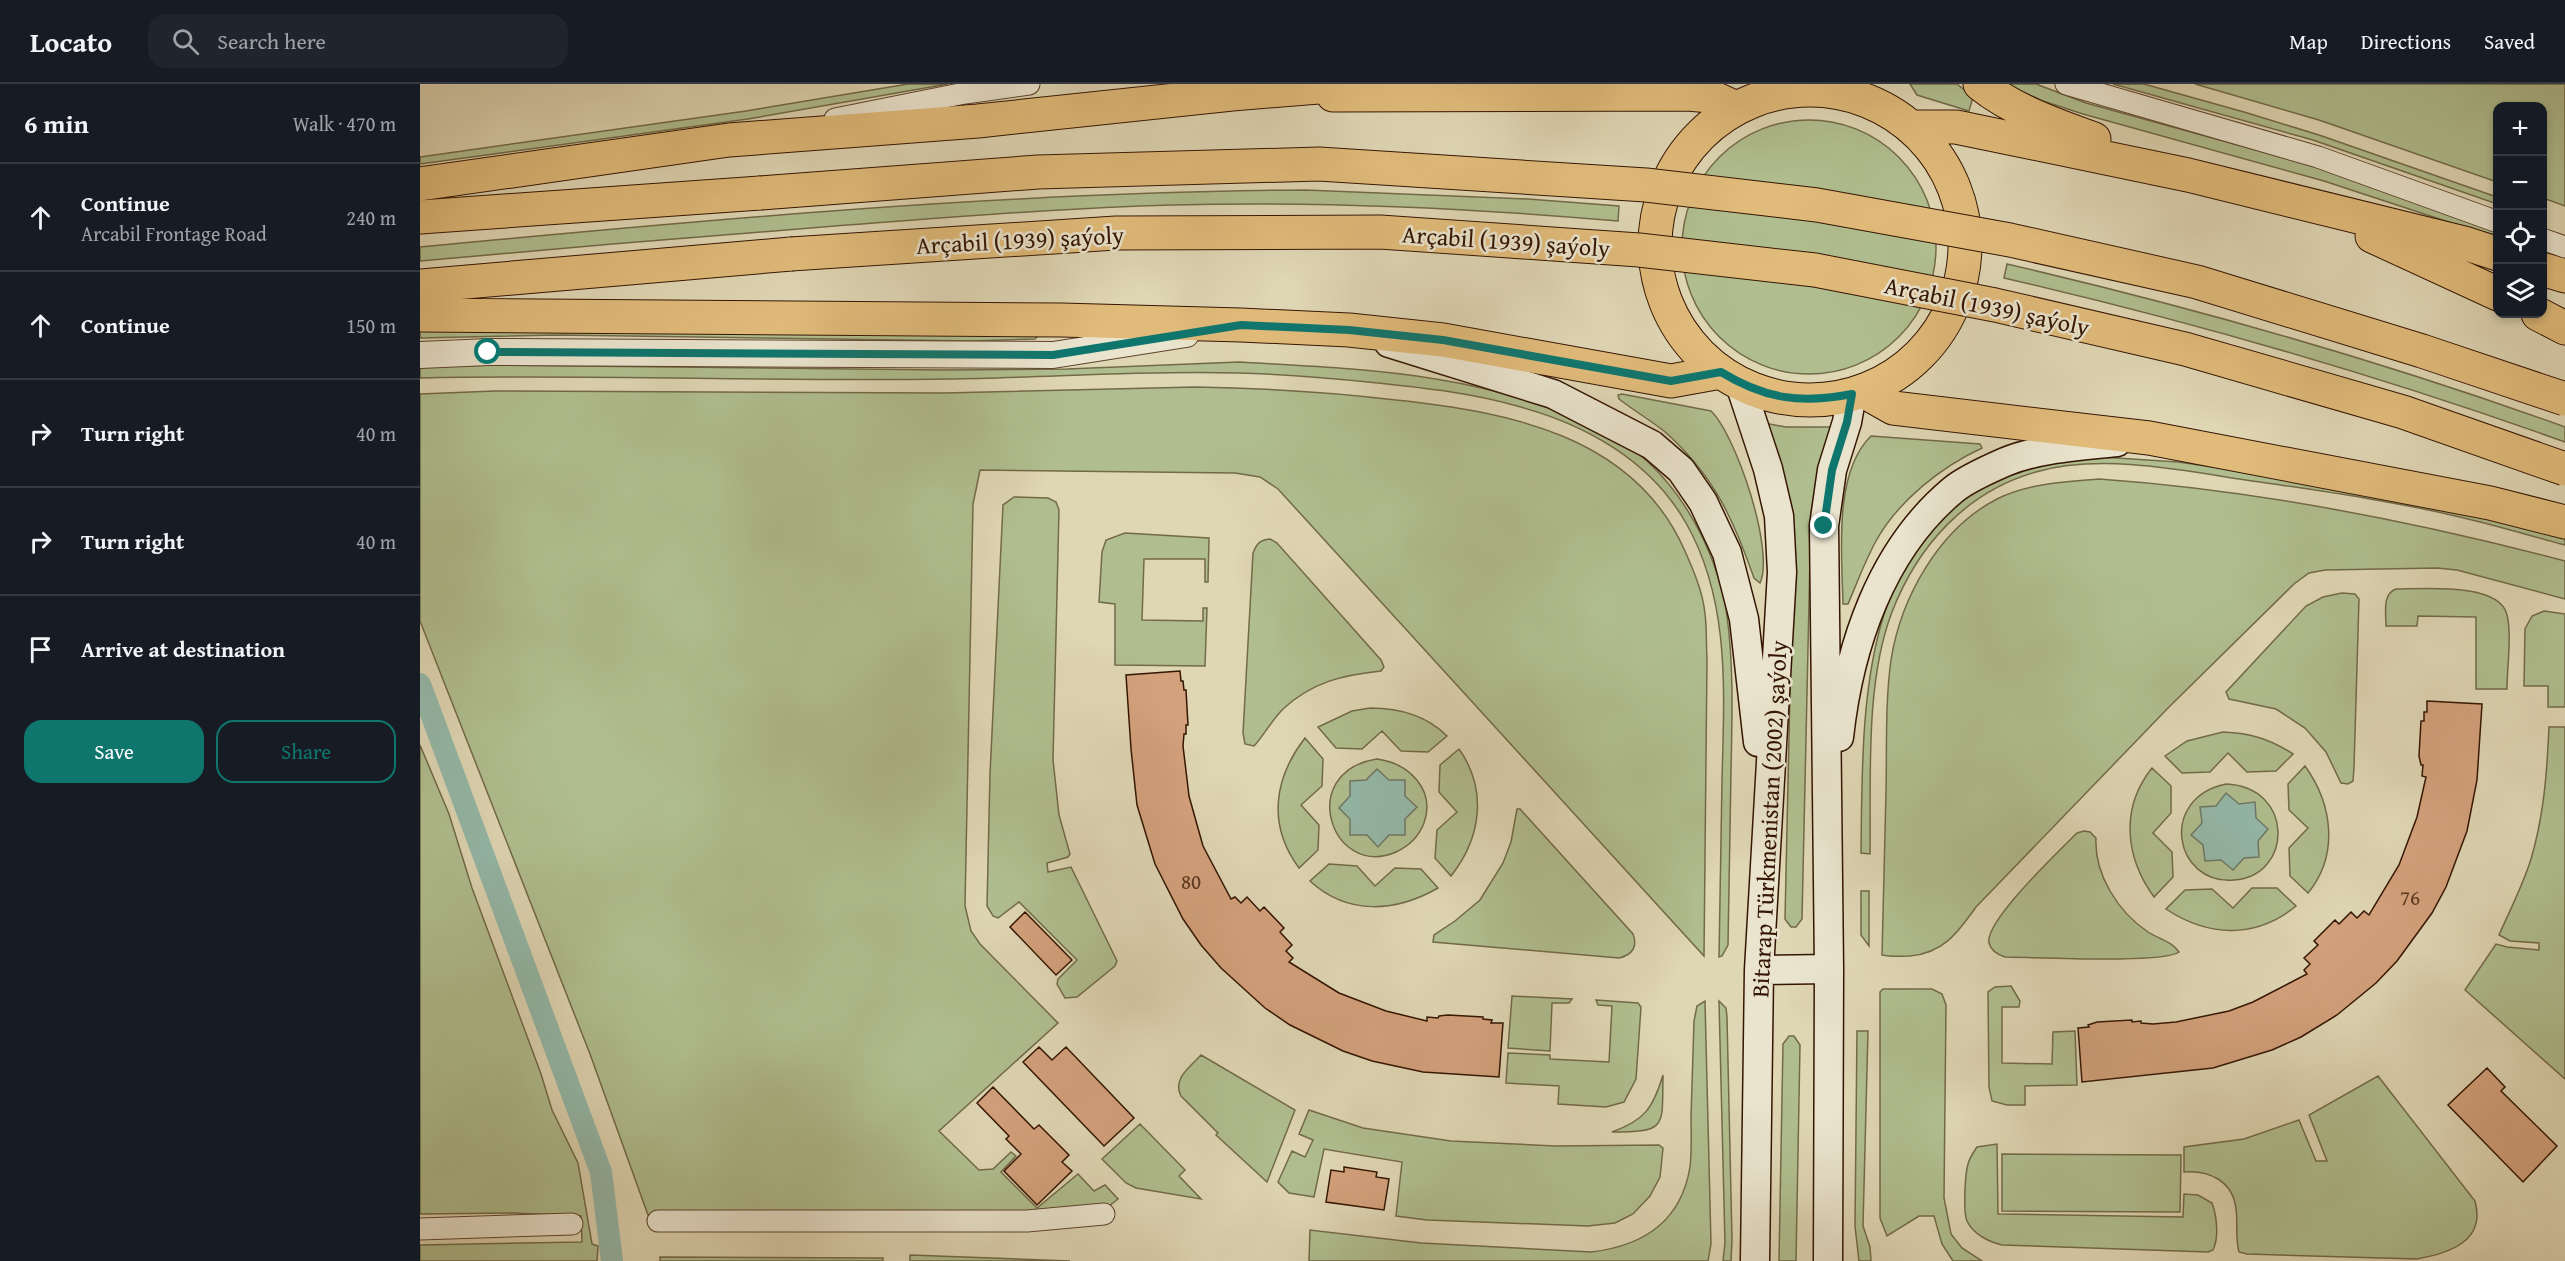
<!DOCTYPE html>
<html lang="en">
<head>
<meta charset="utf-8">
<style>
  body { margin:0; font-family:"Gentium Book Plus",serif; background:#20242c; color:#f1f3f6 }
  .controls { position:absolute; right:18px; top:18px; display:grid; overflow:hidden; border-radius:12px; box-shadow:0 3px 9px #0003 }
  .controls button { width:54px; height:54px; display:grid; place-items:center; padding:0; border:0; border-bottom:2px solid #363941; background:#171b24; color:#f1f3f6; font:30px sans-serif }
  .stop { position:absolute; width:18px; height:18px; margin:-14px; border:4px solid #0f766e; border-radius:50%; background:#fff }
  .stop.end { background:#0f766e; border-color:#fff; box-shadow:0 2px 6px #0008 }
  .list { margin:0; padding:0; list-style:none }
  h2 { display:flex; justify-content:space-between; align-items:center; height:78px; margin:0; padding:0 24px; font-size:26px }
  h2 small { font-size:20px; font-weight:400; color:#9ea1a6 }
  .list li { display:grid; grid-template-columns:39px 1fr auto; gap:18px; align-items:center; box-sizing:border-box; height:108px; padding:0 24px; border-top:2px solid #363941 }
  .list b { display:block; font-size:22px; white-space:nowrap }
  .list p { margin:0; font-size:20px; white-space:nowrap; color:#9ea1a6 }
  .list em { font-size:20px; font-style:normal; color:#9ea1a6 }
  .actions { display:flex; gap:12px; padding:18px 24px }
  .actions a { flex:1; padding:14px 0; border:2px solid #0f766e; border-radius:18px; text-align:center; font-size:21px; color:#0f766e }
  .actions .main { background:#0f766e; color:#fff }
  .icon { flex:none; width:33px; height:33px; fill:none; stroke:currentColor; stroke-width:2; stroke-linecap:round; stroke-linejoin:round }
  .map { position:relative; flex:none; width:2145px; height:1177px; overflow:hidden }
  header { display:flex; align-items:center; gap:36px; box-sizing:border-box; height:84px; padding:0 30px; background:#171b24; border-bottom:2px solid #363941 }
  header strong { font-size:28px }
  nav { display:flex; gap:33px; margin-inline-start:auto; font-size:21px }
  .search { width:420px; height:54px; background:#20242c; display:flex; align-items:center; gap:15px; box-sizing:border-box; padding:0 21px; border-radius:18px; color:#9ea1a6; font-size:22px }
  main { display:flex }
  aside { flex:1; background:#171b24 }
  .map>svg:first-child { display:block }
  .green { fill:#b0be8f; stroke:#726a48; stroke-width:1.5 }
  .water { fill:#94b9a9; stroke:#6e7766; stroke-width:1.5 }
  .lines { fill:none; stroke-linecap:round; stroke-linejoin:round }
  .canal { stroke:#94b9a9; stroke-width:22 }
  .building { fill:#d3a17c; stroke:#341502; stroke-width:1.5 }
  .minor-casing { stroke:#5f452e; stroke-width:23 }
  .tertiary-casing { stroke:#5f452e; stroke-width:28 }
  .secondary-casing { stroke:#341502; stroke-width:31 }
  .primary-casing { stroke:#341502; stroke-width:35 }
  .minor { stroke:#eae4ce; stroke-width:21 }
  .tertiary { stroke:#eae4ce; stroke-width:26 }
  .secondary { stroke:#eae4ce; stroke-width:28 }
  .primary { stroke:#e0bb7a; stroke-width:33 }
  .primary-bridge-casing { stroke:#341502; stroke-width:35; stroke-linecap:butt }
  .primary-bridge { stroke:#e0bb7a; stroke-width:33 }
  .route { stroke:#0f766e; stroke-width:8 }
  .labels { text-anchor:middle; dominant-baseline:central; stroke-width:5; stroke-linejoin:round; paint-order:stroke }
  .number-label { font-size:21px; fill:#5c3820 }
  .street-label { font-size:24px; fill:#341502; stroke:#eae4ce }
</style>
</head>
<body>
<header>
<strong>Locato</strong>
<div class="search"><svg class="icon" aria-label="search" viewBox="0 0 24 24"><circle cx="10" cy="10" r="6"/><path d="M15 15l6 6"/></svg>Search here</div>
<nav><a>Map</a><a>Directions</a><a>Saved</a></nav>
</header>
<main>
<aside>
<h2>6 min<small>Walk · 470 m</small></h2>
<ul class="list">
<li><svg class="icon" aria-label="ahead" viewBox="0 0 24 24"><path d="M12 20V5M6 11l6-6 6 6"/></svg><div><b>Continue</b><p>Arcabil Frontage Road</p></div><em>240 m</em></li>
<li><svg class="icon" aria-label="ahead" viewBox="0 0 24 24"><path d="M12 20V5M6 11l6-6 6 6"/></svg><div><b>Continue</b></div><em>150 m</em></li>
<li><svg class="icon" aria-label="right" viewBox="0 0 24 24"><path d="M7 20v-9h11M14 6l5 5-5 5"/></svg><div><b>Turn right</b></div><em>40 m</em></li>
<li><svg class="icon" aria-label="right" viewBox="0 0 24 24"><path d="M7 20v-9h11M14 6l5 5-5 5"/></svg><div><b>Turn right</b></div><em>40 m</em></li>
<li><svg class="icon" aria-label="arrive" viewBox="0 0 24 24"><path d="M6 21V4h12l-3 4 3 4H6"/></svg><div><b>Arrive at destination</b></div></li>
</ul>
<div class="actions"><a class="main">Save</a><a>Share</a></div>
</aside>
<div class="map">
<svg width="2145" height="1177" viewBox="0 0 2145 1177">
  <rect width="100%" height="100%" fill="#dfd6b4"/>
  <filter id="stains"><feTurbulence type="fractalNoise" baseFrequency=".00333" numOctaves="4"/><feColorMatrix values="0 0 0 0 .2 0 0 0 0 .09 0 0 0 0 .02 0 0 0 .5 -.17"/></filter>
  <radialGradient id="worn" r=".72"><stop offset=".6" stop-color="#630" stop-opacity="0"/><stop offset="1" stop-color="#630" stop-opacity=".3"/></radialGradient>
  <path class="green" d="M 488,0 L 528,0 L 328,35 L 0,80 L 0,73 L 326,27 Z
    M 1490,0 L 1537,0 L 1553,13 L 1549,27 L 1497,11 Z
    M 1590,0 L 1616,0 L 1666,19 L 1908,86 L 2077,146 L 2077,154 L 1904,97 L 1663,30 L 1623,17 L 1589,2 Z
    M 1693,0 L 1724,0 L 1824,28 L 1899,51 L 2077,113 L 2077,120 L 1893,56 Z
    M 1775,0 L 2145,0 L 2145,122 L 2123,114 L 2122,22 L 2078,22 L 2077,98 L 1899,36 Z
    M1262 163a127 127 0 1 1 254 0a127 127 0 1 1-254 0Z
    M 885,106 L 1108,115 L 1199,122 L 1198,137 C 1050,124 901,117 752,121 C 644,124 535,133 427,141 C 285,152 142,164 0,177 L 0,163 C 294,135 590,108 885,106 Z
    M 1587,180 C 1776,224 1962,277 2145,343 L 2145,358 C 1961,292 1774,238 1584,194 Z
    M 0,245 L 618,252 L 615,255 L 552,257 L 139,251 L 0,254 Z
    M 819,278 C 939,285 1071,288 1179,347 C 1196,356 1213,364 1227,377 C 1252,400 1272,430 1286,461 C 1296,484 1304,507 1307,532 C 1314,584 1312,636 1311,687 C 1310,745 1309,803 1308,861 L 1302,872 L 1299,873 C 1300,814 1301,756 1302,697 C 1304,610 1311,518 1266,439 C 1230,376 1165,340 1097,322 C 1052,309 1005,304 958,299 C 912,294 865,290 818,289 C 722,286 624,294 528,295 C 352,298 176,290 0,294 L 0,283 L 74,281 L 523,286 L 647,285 Z
    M 776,303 C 843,304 910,308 976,316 C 1088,328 1213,351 1264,465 C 1273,485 1283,508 1285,530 C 1287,545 1286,560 1287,575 L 1284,872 L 858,405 L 840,393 L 815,389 L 560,386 L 553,420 L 545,822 L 551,847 L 560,860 L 638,939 L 519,1047 L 559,1086 L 573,1085 L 591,1068 L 596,1072 L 581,1088 L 617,1124 L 658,1090 L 674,1107 L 685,1101 L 698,1115 L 684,1126 L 577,1130 L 228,1131 L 170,970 L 0,537 L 0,310 L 75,307 L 524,309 Z
    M 1202,310 L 1291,327 C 1316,351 1355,467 1340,499 L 1334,494 C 1313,434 1293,390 1244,347 C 1230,336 1213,326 1199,315 L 1198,311 Z
    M 1339,338 L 1366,343 L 1415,343 L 1399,382 L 1391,429 L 1382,835 L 1376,843 L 1371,843 L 1365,835 L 1373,472 Z
    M 1451,352 L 1560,360 L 1562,364 C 1521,383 1478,417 1456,457 C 1445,477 1437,499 1428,520 L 1423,520 C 1422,471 1413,389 1451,352 Z
    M 1681,373 L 1758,378 L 1933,403 L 2145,450 L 2145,461 C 2111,452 2078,442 2044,434 C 1970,416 1894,406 1819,395 C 1757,385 1678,370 1616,388 C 1546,408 1498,461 1472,528 C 1445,598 1451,695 1450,770 L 1441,769 C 1443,621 1436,433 1613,381 C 1634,375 1660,376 1681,373 Z
    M 1679,395 C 1836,406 1993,437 2145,477 L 2145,515 L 2037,486 L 2017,484 L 1905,486 L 1889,489 L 1874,500 L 1748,624 L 1556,823 C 1538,848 1524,869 1490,872 C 1480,872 1472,873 1462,871 C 1463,817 1465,762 1466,708 C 1467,665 1465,619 1471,576 C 1481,513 1519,445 1577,415 C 1609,399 1645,398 1679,395 Z
    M 594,413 L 628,414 L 636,418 L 639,426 L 633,676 L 639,731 L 650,770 L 648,773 L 627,779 L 628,788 L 651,783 L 697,877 L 695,882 L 657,913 L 645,914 L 637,900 L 638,895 L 657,876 L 599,818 L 578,834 L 573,832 L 567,822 L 570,690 L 583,421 Z
    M 705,449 L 789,454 L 788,498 L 785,498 L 785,475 L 724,475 L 722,536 L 783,537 L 783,524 L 787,524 L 785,582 L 695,581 L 695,520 L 679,518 L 682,468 L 686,456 Z
    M 850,455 L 857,459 L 961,576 L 964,583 L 961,587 C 923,591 892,598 863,625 C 852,636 844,651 834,662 L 825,660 L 823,649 L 833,469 C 837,459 840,456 850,455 Z
    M 1976,505 C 2002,505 2080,498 2087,531 C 2092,551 2087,583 2087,605 L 2056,605 L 2056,533 L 1998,532 L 1997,542 L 1966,542 C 1966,529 1962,510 1976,505 Z
    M 1922,509 L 1935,510 L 1939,515 L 1934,683 L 1933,697 L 1928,700 L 1921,699 L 1906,668 L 1885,644 L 1856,625 L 1809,615 L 1806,608 L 1886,522 L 1903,513 Z
    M 2124,527 L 2145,530 L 2145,623 L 2128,623 L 2128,602 L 2104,602 L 2105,545 L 2112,532 Z
    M 950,624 C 979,624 1006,631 1027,652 L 1008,668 L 981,667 L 962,647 L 942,665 L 916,664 L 898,643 L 932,627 Z
    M 2129,643 L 2145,643 L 2145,995 L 2045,906 L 2076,860 L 2087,863 L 2119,866 L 2119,859 L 2090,857 L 2079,851 C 2090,826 2103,801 2111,775 C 2124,731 2127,688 2129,643 Z
    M 1803,648 C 1830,649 1850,655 1873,670 L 1856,687 L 1827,688 L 1808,669 L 1790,688 L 1762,689 L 1745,672 L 1767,657 Z
    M 885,654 L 903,675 L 902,702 L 881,721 L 899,741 L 898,766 L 879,784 C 847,741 854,694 885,654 Z
    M 0,661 L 29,730 L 52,804 L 121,990 L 132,1026 L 158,1079 L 172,1160 L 178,1162 L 177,1177 L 0,1177 L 0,1161 L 162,1158 L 161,1132 L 93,1129 L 0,1130 Z
    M 1039,665 C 1068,706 1061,754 1031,792 L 1015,774 L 1017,746 L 1037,728 L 1019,708 L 1020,681 Z
    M 957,675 C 988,679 1016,705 1004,739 C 999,752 989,762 976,768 C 912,796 875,688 957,675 Z
    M 1885,682 C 1913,721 1919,771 1888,809 L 1870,792 L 1869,764 L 1888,744 L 1869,726 L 1868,700 Z
    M 1732,684 L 1751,702 L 1751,729 L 1733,749 L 1752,768 L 1753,793 L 1734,813 C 1705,773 1700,724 1732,684 Z
    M 1806,700 C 1875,703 1873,792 1814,796 C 1754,801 1738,714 1806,700 Z
    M 1097,725 L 1100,725 L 1213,850 C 1218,863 1212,871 1199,874 L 1013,858 L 1014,851 L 1035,837 L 1060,816 L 1083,779 L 1091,758 Z
    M 1664,747 L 1670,748 L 1676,754 C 1674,790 1698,828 1728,848 C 1739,855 1751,857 1759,868 C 1743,880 1613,873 1585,873 C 1579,871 1571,867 1569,859 C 1564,838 1640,766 1657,749 Z
    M 909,780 L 937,782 L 955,802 L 975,784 L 1001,785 L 1018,804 C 976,828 928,832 890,797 Z
    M 1832,804 L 1857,804 L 1876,822 C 1836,855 1788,853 1746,825 L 1765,806 L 1792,805 L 1813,824 Z
    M 1441,807 L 1449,807 L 1449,862 L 1441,851 Z
    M 1591,902 L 1600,917 L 1599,923 L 1582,923 L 1582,979 L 1632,980 L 1633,948 L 1655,947 L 1657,1001 L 1605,1002 L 1605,1021 L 1587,1021 L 1572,1017 L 1569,1003 L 1568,908 L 1575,903 Z
    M 1463,905 L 1512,905 L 1522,910 L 1526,921 L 1524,1114 L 1531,1150 L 1542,1164 L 1562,1177 L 1533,1177 L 1522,1160 L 1514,1132 L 1499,1132 L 1467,1152 L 1460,1134 L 1460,908 Z
    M 1092,912 L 1152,915 L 1149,919 L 1132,919 L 1130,967 L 1088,964 Z
    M 1176,916 L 1218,919 L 1221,923 L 1216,995 L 1204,1018 L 1186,1023 L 1138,1020 L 1139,1002 L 1086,999 L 1088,969 L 1130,971 L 1130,975 L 1189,978 L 1192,922 L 1178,921 Z
    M 1285,917 L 1291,1160 L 1288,1177 L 889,1177 L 890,1146 L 1001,1159 L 1171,1168 C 1223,1162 1261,1138 1270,1083 C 1272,1067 1271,1049 1271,1033 C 1272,1001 1273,969 1274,937 L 1277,922 Z
    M 1299,917 L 1306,924 L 1307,933 L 1312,1156 L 1311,1177 L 1303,1177 L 1305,1159 Z
    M 1437,947 L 1448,947 L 1443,1142 L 1450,1163 L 1451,1177 L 1439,1177 L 1435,1142 Z
    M 1369,952 L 1374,952 L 1380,961 L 1376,1177 L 1359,1177 L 1363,960 Z
    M 781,971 L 875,1026 L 847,1098 L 796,1051 L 798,1049 L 761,1012 C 752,995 770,983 781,971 Z
    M 1243,991 C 1242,1043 1248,1048 1192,1048 C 1225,1036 1233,1024 1243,991 Z
    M 1958,992 L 2055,1117 C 2066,1157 2030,1169 1997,1175 L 1827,1170 L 1819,1168 C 1815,1154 1818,1139 1816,1125 C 1813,1097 1789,1086 1764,1088 L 1764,1063 L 1824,1055 L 1879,1036 L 1896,1077 L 1907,1077 L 1889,1031 Z
    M 889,1026 L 943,1044 L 1031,1057 L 1135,1062 L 1239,1061 L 1243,1064 L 1240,1093 L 1230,1112 L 1213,1130 L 1195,1139 L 1168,1142 L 1007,1136 L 976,1132 L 982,1078 L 904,1065 L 894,1113 L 869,1109 L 858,1098 L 872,1067 L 885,1073 L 893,1056 L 879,1050 Z
    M 720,1040 L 765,1086 L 759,1092 L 781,1115 L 716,1104 L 706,1099 L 682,1075 Z
    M 1577,1060 L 1578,1130 L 1763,1133 L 1764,1110 L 1778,1111 L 1792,1119 C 1797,1132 1799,1154 1793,1166 L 1788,1168 L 1582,1161 C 1569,1158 1553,1150 1547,1137 C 1543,1128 1545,1090 1548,1080 C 1550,1073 1553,1069 1557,1063 Z
    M 1582,1070 L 1761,1071 L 1760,1128 L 1582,1127 Z
    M 490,1171 L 650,1177 L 490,1177 Z
    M 240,1173 L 463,1174 L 463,1177 L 240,1177 Z"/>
  <path class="water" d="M 957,685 L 969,696 L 985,696 L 985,712 L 997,723 L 985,735 L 985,751 L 969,751 L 958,763 L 947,751 L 930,751 L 930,735 L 919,724 L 930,712 L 930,697 L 946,696 Z
    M 1806,709 L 1819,720 L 1835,718 L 1836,734 L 1848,745 L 1838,757 L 1839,773 L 1824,774 L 1813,786 L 1801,776 L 1785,777 L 1783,761 L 1771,751 L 1782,739 L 1780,723 L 1796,722 Z"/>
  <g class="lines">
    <path class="canal" d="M 0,600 L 181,1088 L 192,1177"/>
  </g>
  <path class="building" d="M 760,587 L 761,597 L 763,597 L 764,606 L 766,606 L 768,641 L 766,641 L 766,650 L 764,650 L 763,662 L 769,712 L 783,762 L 811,815 L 815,813 L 821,819 L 827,813 L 840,827 L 844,823 L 864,844 L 860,848 L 872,861 L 866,867 L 873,874 L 869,878 L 919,909 L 966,927 L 1007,937 L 1007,933 L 1018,934 L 1019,932 L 1028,931 L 1063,933 L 1063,935 L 1072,936 L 1071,939 L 1083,939 L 1079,993 L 1003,988 L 952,977 L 923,967 L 870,941 L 845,924 L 801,884 L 781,861 L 763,835 L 735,780 L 717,721 L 711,665 L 706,591 Z
    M 2007,617 L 2062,620 L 2057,696 L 2047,747 L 2026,803 L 2012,829 L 1977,877 L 1956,899 L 1917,931 L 1881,953 L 1852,966 L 1793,984 L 1662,998 L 1658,944 L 1669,943 L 1668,941 L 1677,938 L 1712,936 L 1712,938 L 1721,937 L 1721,939 L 1733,940 L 1756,938 L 1809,927 L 1833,918 L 1887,890 L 1884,886 L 1890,880 L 1884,874 L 1898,861 L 1894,857 L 1915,836 L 1919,840 L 1931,828 L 1937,834 L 1944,827 L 1949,831 L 1979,781 L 1997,733 L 2006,693 L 2002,692 L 2003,681 L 2001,681 L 1999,672 L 2001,637 L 2004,637 L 2004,628 L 2007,628 Z
    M 605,828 L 652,876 L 636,891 L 590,843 Z
    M 619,963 L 632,976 L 646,963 L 714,1034 L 684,1062 L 603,978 Z
    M 2067,984 L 2085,1003 L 2081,1007 L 2137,1062 L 2103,1098 L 2028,1021 Z
    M 573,1003 L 614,1045 L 619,1041 L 649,1071 L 642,1078 L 652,1087 L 617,1121 L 584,1087 L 601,1070 L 586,1055 L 589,1052 L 557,1019 Z
    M 924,1083 L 957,1088 L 956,1093 L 969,1095 L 964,1126 L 906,1118 L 911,1086 L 924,1088 Z"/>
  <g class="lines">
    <defs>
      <path id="minor" d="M 1646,0 L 1898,73 L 2078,138
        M 415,35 L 545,9 L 609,0
        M 2122,155 L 2145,163
        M 238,1137 L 607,1137 L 684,1130
        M 0,1145 L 152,1140"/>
      <path id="tertiary" d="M 0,271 L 68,268 L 633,271 L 766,250"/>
      <path id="secondary" d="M 969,259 L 1133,310 L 1232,361 L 1261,386 L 1283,418 L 1307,469 L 1324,535 L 1338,658
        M 1320,300 L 1348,385 L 1359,432 L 1362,488 L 1339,886 L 1335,1177
        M 1419,653 C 1429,562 1461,466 1533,406 C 1546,395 1569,385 1585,378 C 1619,364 1660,362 1697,358
        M 1339,886 L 1409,885
        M 1408,1177 L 1409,885 L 1404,442 L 1412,386 L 1427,338 L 1432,310"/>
      <path id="primary" d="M 1560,0 C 1592,26 1635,41 1674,55
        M1235 161a155 155 0 1 1 310 0a155 155 0 1 1-310 0Z
        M 913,11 L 1268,10 L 1290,12 L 1316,24
        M 1492,43 L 1536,43 L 1768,91 L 2044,159 L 2078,170
        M 0,100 L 309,56 L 558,37 L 812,10 L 936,0
        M 0,133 L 340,109
        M 1952,152 L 2078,210
        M 2122,185 L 2145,192
        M 0,202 L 371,170
        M 2118,230 L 2145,244
        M 0,231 L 642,236 L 821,241 L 929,246 L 1023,256 L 1251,297 L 1301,288
        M 1443,307 L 1473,324 L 1729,354 L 2070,419 L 2145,438"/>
    </defs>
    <use href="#minor" class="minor-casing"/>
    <use href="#tertiary" class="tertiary-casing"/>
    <use href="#secondary" class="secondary-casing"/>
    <use href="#primary" class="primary-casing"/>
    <use href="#minor" class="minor"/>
    <use href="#tertiary" class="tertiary"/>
    <use href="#secondary" class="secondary"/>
    <use href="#primary" class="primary"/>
    <defs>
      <path id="primary-bridge" d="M 340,109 L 618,88 L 899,80 L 1226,101 L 1397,121 L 1590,156 L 1777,198 L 2002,267 L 2145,315
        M 371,170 L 696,149 L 960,148 L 1219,166 L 1395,186 L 1575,221 L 1765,265 L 1983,328 L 2145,385"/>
    </defs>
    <use href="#primary-bridge" class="primary-bridge-casing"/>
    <use href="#primary-bridge" class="primary-bridge"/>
  </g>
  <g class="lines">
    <path class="route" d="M 68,268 L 633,271 L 821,241 L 929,246 L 1023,256 L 1251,297 L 1301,288 C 1345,315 1381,320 1432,310 L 1427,338 L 1412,386 L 1404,442"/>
  </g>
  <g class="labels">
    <g class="number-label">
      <text x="771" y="797">80</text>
      <text x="1990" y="813">76</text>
    </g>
    <g class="street-label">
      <text transform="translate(600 156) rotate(-3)">Arçabil (1939) şaýoly</text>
      <text transform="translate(1086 157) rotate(4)">Arçabil (1939) şaýoly</text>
      <text transform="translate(1567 222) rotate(12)">Arçabil (1939) şaýoly</text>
      <text transform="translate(1349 735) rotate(-87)">Bitarap Türkmenistan (2002) şaýoly</text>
    </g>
  </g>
  <rect width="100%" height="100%" filter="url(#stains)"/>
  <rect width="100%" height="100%" fill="url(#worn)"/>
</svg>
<div class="controls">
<button>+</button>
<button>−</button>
<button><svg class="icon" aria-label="locate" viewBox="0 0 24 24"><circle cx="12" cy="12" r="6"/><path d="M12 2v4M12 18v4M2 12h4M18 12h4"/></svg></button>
<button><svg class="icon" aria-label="layers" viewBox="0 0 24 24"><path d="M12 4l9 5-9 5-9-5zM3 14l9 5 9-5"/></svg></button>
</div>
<div class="stop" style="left:68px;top:268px"></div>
<div class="stop end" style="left:1404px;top:442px"></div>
</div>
</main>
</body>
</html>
